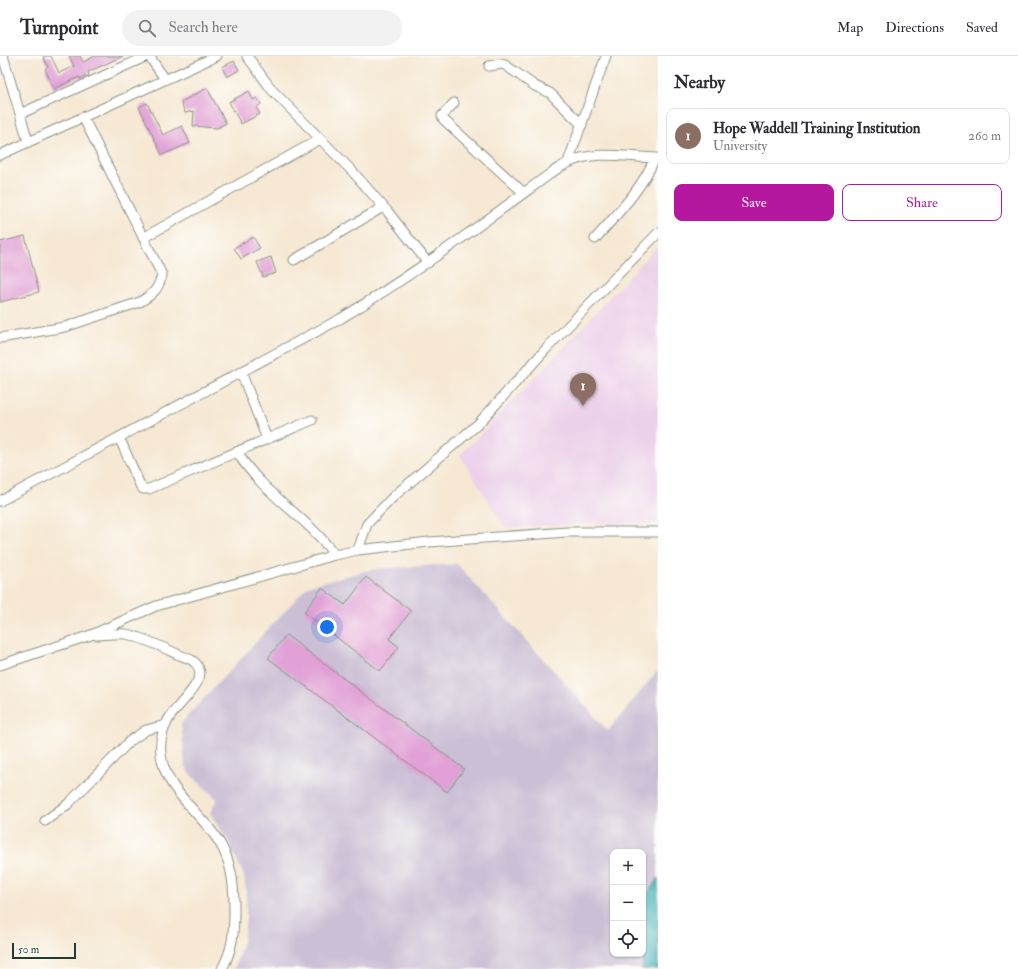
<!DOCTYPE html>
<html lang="en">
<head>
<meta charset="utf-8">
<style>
  body { margin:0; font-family:"IM FELL Double Pica",serif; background:#f2f2f3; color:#2b2b33 }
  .controls { position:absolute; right:12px; bottom:12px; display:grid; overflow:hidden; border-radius:8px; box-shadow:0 1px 3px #0004 }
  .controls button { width:36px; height:36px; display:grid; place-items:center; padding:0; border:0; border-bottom:1px solid #e1e1e2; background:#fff; color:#2b2b33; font:20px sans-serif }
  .scale { position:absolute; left:12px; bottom:10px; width:64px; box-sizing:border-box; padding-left:4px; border:2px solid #1f3d34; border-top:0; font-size:11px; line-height:14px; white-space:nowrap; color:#1f3d34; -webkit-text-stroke:3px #fdfcf7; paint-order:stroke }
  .you { position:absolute; left:327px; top:571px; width:14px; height:14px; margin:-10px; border:3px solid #fff; border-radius:50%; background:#1a73e8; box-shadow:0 0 0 6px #1a73e833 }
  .badge { display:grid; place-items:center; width:26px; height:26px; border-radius:50%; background:#b5179e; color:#fff; font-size:13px; font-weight:700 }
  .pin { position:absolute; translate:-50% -33px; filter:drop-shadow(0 1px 2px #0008) }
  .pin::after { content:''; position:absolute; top:21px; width:14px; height:12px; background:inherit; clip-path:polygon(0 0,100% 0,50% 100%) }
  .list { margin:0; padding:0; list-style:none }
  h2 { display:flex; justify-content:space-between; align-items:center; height:52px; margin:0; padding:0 16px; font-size:17px }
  h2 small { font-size:13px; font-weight:400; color:#7c7c81 }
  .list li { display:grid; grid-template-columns:26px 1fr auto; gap:12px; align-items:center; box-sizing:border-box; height:56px; margin:0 8px 8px; padding:0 8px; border:1px solid #e1e1e2; border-radius:8px }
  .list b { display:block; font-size:15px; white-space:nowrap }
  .list p { margin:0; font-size:13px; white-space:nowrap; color:#7c7c81 }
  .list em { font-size:13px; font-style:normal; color:#7c7c81 }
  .actions { display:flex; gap:8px; padding:12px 16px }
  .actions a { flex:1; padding:9px 0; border:1px solid #b5179e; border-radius:8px; text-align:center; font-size:14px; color:#b5179e }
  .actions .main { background:#b5179e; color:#fff }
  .icon { flex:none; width:22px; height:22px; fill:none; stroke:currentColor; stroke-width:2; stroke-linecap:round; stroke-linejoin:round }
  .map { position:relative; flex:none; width:658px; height:913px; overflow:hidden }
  header { display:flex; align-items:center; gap:24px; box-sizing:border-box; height:56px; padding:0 20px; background:#fff; border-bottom:1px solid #e1e1e2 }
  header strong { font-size:19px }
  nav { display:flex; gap:22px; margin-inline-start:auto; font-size:14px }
  .search { width:280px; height:36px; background:#f2f2f3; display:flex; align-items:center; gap:10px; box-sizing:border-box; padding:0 14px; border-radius:22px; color:#7c7c81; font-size:15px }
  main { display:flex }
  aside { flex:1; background:#fff }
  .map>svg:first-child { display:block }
  .built { fill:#ecd1ea }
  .industrial { fill:#cbbfd5 }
  .water { fill:#40b0ba; stroke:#307677 }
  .building { fill:#e1a0d6 }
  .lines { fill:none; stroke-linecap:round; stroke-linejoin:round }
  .minor-casing { stroke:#8a9284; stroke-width:11 }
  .minor { stroke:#fff; stroke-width:9 }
</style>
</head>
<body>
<header>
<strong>Turnpoint</strong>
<div class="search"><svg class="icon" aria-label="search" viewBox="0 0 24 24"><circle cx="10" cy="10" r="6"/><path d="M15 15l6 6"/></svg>Search here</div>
<nav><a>Map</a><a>Directions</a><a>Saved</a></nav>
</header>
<main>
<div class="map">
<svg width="658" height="913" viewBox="0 0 658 913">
  <rect width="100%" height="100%" fill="#fdfcf7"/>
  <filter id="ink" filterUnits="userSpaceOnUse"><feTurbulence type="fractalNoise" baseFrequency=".025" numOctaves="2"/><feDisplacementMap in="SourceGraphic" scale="8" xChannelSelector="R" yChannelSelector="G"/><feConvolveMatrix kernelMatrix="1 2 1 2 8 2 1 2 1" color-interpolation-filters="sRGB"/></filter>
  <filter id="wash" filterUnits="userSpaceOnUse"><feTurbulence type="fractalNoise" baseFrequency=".012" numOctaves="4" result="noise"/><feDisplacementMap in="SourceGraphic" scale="16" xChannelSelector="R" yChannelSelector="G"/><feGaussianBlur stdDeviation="0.9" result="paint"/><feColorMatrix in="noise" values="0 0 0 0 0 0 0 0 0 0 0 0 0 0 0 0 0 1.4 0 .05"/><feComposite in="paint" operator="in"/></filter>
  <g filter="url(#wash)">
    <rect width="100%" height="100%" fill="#f6e8d3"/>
    <path class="built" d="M 658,189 L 658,467 L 578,468 L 505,472 L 460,399 L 555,301 Z"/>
    <path class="industrial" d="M 457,508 L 608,675 L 658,614 L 658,822 L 644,843 L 643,849 L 643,796 L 613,796 L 613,898 L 643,898 L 643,910 L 642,913 L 234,913 L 243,886 L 246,862 L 246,834 L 244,820 L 228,784 L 210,757 L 217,743 L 191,719 L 185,709 L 181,667 L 308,530 L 373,513 Z"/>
    <path class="water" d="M 658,822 L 658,913 L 642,913 L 643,910 L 643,849 L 644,843 Z"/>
    <g id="blocks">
      <path class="building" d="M 43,0 L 51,0 L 59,17 L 74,10 L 69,0 L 80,0 L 83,6 L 95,0 L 123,0 L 88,16 L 89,19 L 80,23 L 79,21 L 54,33 L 45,13 L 48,11 Z
        M 234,5 L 239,14 L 227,21 L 222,11 Z
        M 207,32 L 226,67 L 217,72 L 193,70 L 194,55 L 185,57 L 181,46 Z
        M 249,35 L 253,44 L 257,42 L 261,48 L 256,52 L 260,58 L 241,68 L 229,46 Z
        M 147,47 L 163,79 L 182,70 L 190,87 L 162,99 L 139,51 Z
        M 25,180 L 39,236 L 0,246 L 0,186 Z
        M 253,181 L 260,192 L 241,203 L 234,192 Z
        M 271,201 L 276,217 L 263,221 L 257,206 Z
        M 366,521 L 411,555 L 389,583 L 399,591 L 380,615 L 304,556 L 322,532 L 345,549 Z
        M 286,579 L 464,713 L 447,736 L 268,602 Z"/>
    </g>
  </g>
  <g filter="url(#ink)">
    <use href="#blocks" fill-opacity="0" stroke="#8a9284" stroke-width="1"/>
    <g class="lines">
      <defs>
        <path id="minor" d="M 3,0 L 28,85
          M 149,0 L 165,23
          M 247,0 L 272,34 L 353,116 L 388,156 L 428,207
          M 489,10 L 501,8 L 505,9 L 535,30 L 550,37 L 582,69
          M 454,47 L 442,60 L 444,64 L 524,137
          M 20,58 L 147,0
          M 0,99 L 217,0
          M 568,106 L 606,0
          M 143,182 L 320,83
          M 595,183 C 618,157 641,134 655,102
          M 294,204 L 383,151
          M 0,282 L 65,271 L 140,246 C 153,238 158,234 162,219 L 83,61
          M 241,316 L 267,383
          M 119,381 L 140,429 L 143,433 L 149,433 L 312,364
          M 237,396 C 258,430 289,450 317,478 C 323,484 329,492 335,499
          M 0,445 L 340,263 C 415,218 484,166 554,115 C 559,112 563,109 568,107 C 596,93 628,102 658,102
          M 358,494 L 367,468 L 393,441 L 478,368 L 546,293 L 658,177
          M 96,579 C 106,579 117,577 126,578 C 144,582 160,590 177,598 C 182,600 189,602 193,605 C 196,607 198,610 199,613 C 205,625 179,648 172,658 C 164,669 159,684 161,698 C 165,738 208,760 224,795 C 233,814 234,834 234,854 C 234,876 233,893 222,913
          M 0,609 L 91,579 L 156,550 L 335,499 L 358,494 L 429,486 L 567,476 L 658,476
          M 45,765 L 68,748 L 130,685 L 146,674 L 166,669"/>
      </defs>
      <use href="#minor" class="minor-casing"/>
      <use href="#minor" class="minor"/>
    </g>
  </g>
</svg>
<div class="controls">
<button>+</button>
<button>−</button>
<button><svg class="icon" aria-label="locate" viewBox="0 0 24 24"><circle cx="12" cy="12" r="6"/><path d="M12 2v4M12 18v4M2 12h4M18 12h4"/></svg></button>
</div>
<div class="scale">50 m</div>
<div class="you"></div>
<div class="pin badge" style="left:583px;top:350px;background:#8d6e63">1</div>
</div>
<aside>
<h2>Nearby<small></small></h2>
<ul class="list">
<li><span class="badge" style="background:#8d6e63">1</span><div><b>Hope Waddell Training Institution</b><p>University</p></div><em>260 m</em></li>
</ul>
<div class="actions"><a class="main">Save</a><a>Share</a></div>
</aside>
</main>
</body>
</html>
